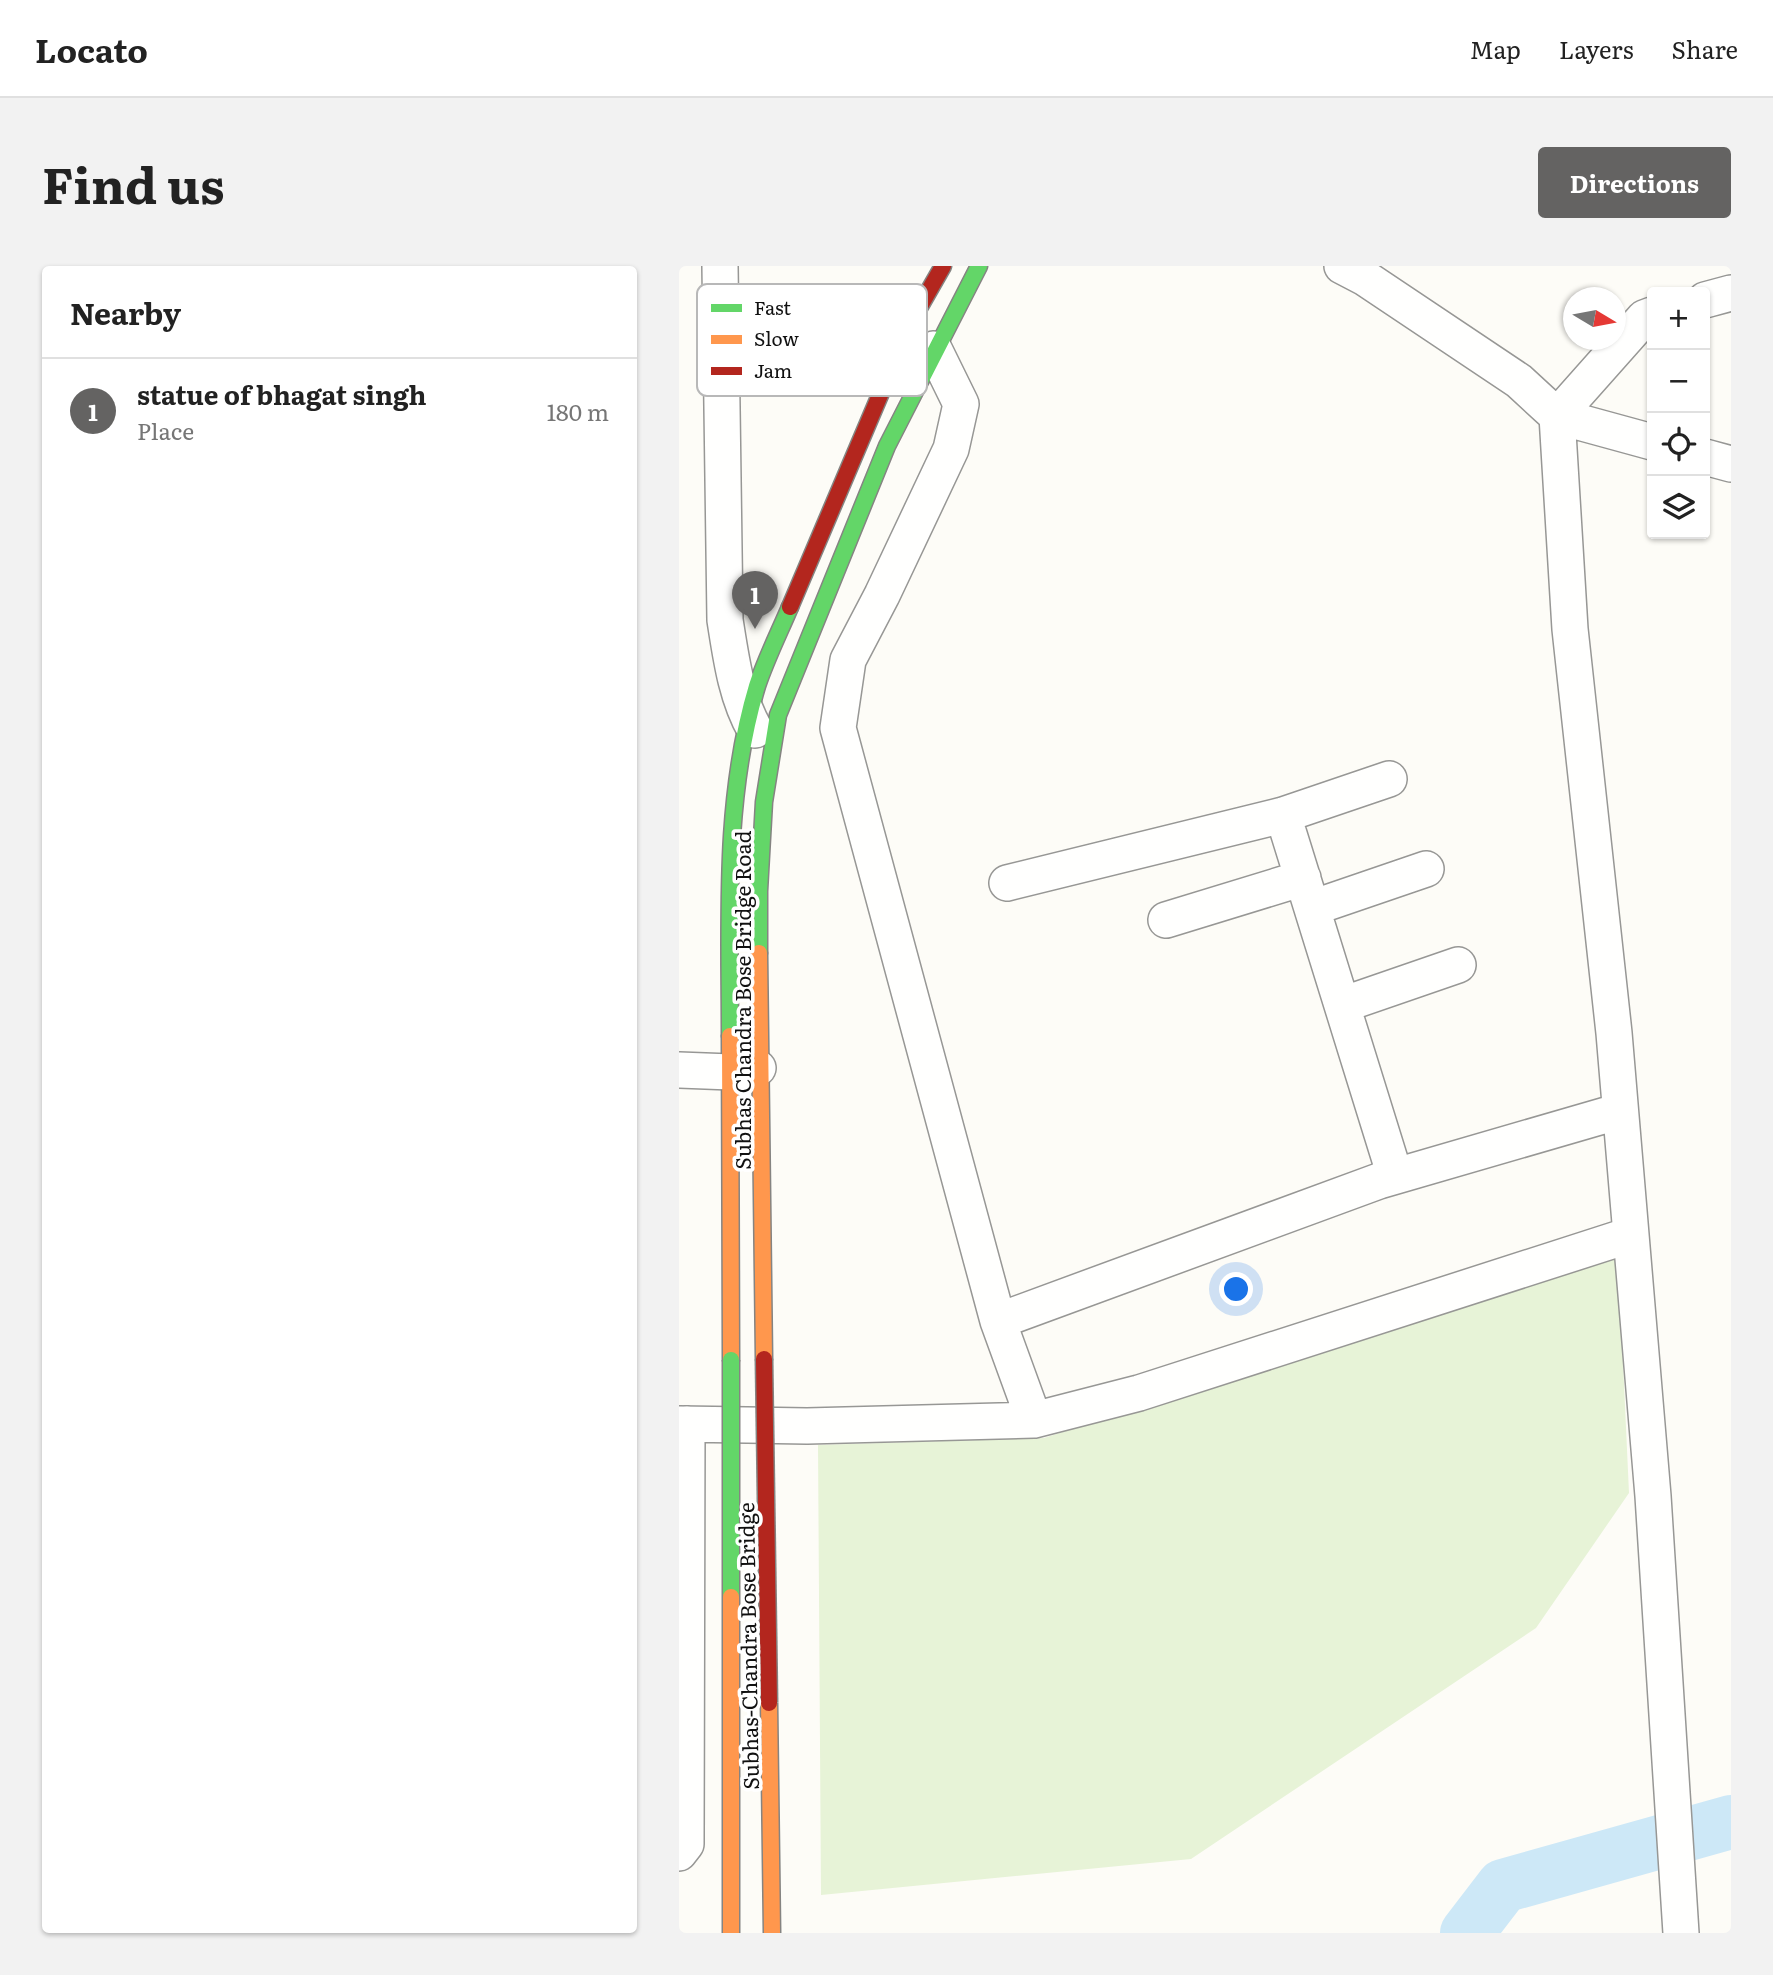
<!DOCTYPE html>
<html lang="en">
<head>
<meta charset="utf-8">
<style>
  body { margin:0; font-family:Literata,serif; background:#f2f2f2; color:#222 }
  .controls { position:absolute; right:21px; top:21px; display:grid; overflow:hidden; border-radius:7px; box-shadow:0 2px 5px #0004 }
  .controls button { width:63px; height:63px; display:grid; place-items:center; padding:0; border:0; border-bottom:2px solid #e0e0e0; background:#fff; color:#222; font:35px sans-serif }
  .compass { position:absolute; left:884px; top:21px; width:63px; height:63px; border-radius:50%; background:#fff; box-shadow:0 2px 5px #0004; rotate:100deg }
  .you { position:absolute; left:558px; top:1024px; width:24px; height:24px; margin:-18px; border:5px solid #fff; border-radius:50%; background:#1a73e8; box-shadow:0 0 0 10px #1a73e833 }
  .badge { display:grid; place-items:center; width:46px; height:46px; border-radius:50%; background:#646362; color:#fff; font-size:23px; font-weight:700 }
  .pin { position:absolute; translate:-50% -58px; filter:drop-shadow(0 2px 4px #0008) }
  .pin::after { content:''; position:absolute; top:37px; width:24px; height:21px; background:inherit; clip-path:polygon(0 0,100% 0,50% 100%) }
  .list { margin:0; padding:0; list-style:none }
  h2 { display:flex; justify-content:space-between; align-items:center; height:91px; margin:0; padding:0 28px; font-size:30px }
  h2 small { font-size:23px; font-weight:400; color:#767676 }
  .list li { display:grid; grid-template-columns:46px 1fr auto; gap:21px; align-items:center; box-sizing:border-box; height:105px; padding:0 28px; border-top:2px solid #e0e0e0 }
  .list b { display:block; font-size:26px; white-space:nowrap }
  .list p { margin:0; font-size:23px; white-space:nowrap; color:#767676 }
  .list em { font-size:23px; font-style:normal; color:#767676 }
  .icon { flex:none; width:38px; height:38px; fill:none; stroke:currentColor; stroke-width:2; stroke-linecap:round; stroke-linejoin:round }
  .map { position:relative; flex:none; width:1052px; height:1667px; overflow:hidden; border-radius:7px }
  header { display:flex; align-items:center; gap:42px; box-sizing:border-box; height:98px; padding:0 35px; background:#fff; border-bottom:2px solid #e0e0e0 }
  header strong { font-size:33px }
  nav { display:flex; gap:38px; margin-inline-start:auto; font-size:24px }
  .intro { display:flex; align-items:center; justify-content:space-between; box-sizing:border-box; height:168px; padding:0 42px }
  h1 { margin:0; font-size:49px }
  .button { padding:18px 32px; border-radius:7px; background:#646362; color:#fff; font-size:24px; font-weight:700 }
  main { display:flex; gap:42px; padding:0 42px }
  aside { flex:1; background:#fff; border-radius:7px; box-shadow:0 2px 5px #0004 }
  .map>svg:first-child { display:block }
  .green { fill:#e7f3d7 }
  .lines { fill:none; stroke-linecap:round; stroke-linejoin:round }
  .river { stroke:#cde8f7; stroke-width:54 }
  .street-casing { stroke:#979795; stroke-width:38 }
  .fast-casing { stroke:#858482; stroke-width:19 }
  .slow-casing { stroke:#858482; stroke-width:19 }
  .jam-casing { stroke:#858482; stroke-width:19 }
  .street { stroke:#fffffe; stroke-width:35 }
  .fast { stroke:#63d668; stroke-width:16 }
  .slow { stroke:#ff974d; stroke-width:16 }
  .jam { stroke:#b3261e; stroke-width:16 }
  .fast-bridge-casing { stroke:#858482; stroke-width:19; stroke-linecap:butt }
  .slow-bridge-casing { stroke:#858482; stroke-width:19; stroke-linecap:butt }
  .jam-bridge-casing { stroke:#858482; stroke-width:19; stroke-linecap:butt }
  .fast-bridge { stroke:#63d668; stroke-width:16 }
  .slow-bridge { stroke:#ff974d; stroke-width:16 }
  .jam-bridge { stroke:#b3261e; stroke-width:16 }
  .labels { text-anchor:middle; dominant-baseline:central; stroke-width:7; stroke-linejoin:round; paint-order:stroke }
  .street-label { font-size:21px; fill:#111; stroke:#fff }
  .key { fill:#fff; stroke:#b8b8b8; stroke-width:2 }
  .key-label { font-size:19px; fill:#111 }
</style>
</head>
<body>
<header>
<strong>Locato</strong>
<nav><a>Map</a><a>Layers</a><a>Share</a></nav>
</header>
<div class="intro"><h1>Find us</h1><a class="button">Directions</a></div>
<main>
<aside>
<h2>Nearby<small></small></h2>
<ul class="list">
<li><span class="badge">1</span><div><b>statue of bhagat singh</b><p>Place</p></div><em>180 m</em></li>
</ul>
</aside>
<div class="map">
<svg width="1052" height="1667" viewBox="0 0 1052 1667">
  <rect width="100%" height="100%" fill="#fdfcf7"/>
  <path class="green" d="M 939,987 L 950,1227 L 857,1362 L 512,1593 L 142,1629 L 139,1179 L 365,1172 Z"/>
  <g class="lines">
    <path class="river" d="M 788,1667 L 824,1620 L 1052,1556"/>
    <defs>
      <path id="street" d="M 41,0 L 46,354 C 52,392 57,431 76,464
        M 663,0 L 686,12 L 840,115 L 878,150 L 891,363 L 935,767 L 974,1230 L 1002,1667
        M 1026,34 L 1052,27
        M 973,49 L 965,52 L 878,150 L 973,176
        M 255,83 L 282,138 L 272,183 L 203,329 L 169,394 L 159,462 L 319,1055 L 355,1154
        M 1026,191 L 1052,198
        M 604,549 L 716,910
        M 328,617 L 604,549 L 710,513
        M 633,642 L 747,603
        M 487,654 L 624,612
        M 663,739 L 779,699
        M 0,804 L 52,806 L 79,802
        M 319,1055 L 700,915 L 941,845
        M 0,1158 L 128,1160 L 355,1154 L 460,1127 L 951,969
        M 0,1587 L 7,1578 L 8,1158"/>
      <path id="fast" d="M 80,687 L 80,625 L 85,536 L 99,449 L 208,180 L 300,0
        M 51,770 C 51,654 44,533 78,420 C 87,393 100,367 111,341"/>
      <path id="slow" d="M 80,687 L 85,1093
        M 51,770 L 52,1094"/>
      <path id="jam" d="M 111,341 L 232,56 L 264,0"/>
    </defs>
    <use href="#street" class="street-casing"/>
    <use href="#fast" class="fast-casing"/>
    <use href="#slow" class="slow-casing"/>
    <use href="#jam" class="jam-casing"/>
    <use href="#street" class="street"/>
    <use href="#fast" class="fast"/>
    <use href="#slow" class="slow"/>
    <use href="#jam" class="jam"/>
    <defs>
      <path id="fast-bridge" d="M 52,1094 L 52,1331"/>
      <path id="slow-bridge" d="M 52,1331 L 52,1667
        M 90,1437 L 93,1667"/>
      <path id="jam-bridge" d="M 85,1093 L 90,1437"/>
    </defs>
    <use href="#fast-bridge" class="fast-bridge-casing"/>
    <use href="#slow-bridge" class="slow-bridge-casing"/>
    <use href="#jam-bridge" class="jam-bridge-casing"/>
    <use href="#fast-bridge" class="fast-bridge"/>
    <use href="#slow-bridge" class="slow-bridge"/>
    <use href="#jam-bridge" class="jam-bridge"/>
  </g>
  <g class="labels">
    <g class="street-label">
      <text transform="translate(62 734) rotate(-90)">Subhas Chandra Bose Bridge Road</text>
      <text transform="translate(68 1380) rotate(-91)">Subhas-Chandra Bose Bridge</text>
    </g>
  </g>
  <rect x="18" y="18" width="230" height="112" rx="10" class="key"/>
  <rect x="32" y="38" width="31" height="8" fill="#63d668"/>
  <rect x="32" y="69" width="31" height="9" fill="#ff974d"/>
  <rect x="32" y="101" width="31" height="8" fill="#b3261e"/>
  <g class="key-label">
    <text x="75" y="49">Fast</text>
    <text x="75" y="80">Slow</text>
    <text x="75" y="112">Jam</text>
  </g>
</svg>
<div class="controls">
<button>+</button>
<button>−</button>
<button><svg class="icon" aria-label="locate" viewBox="0 0 24 24"><circle cx="12" cy="12" r="6"/><path d="M12 2v4M12 18v4M2 12h4M18 12h4"/></svg></button>
<button><svg class="icon" aria-label="layers" viewBox="0 0 24 24"><path d="M12 4l9 5-9 5-9-5zM3 14l9 5 9-5"/></svg></button>
</div>
<svg class="compass" viewBox="-18 -18 36 36"><path d="M0-13l5 13h-10z" fill="#e53935"/><path d="M0 13l5-13h-10z" fill="#767676"/></svg>
<div class="you"></div>
<div class="pin badge" style="left:76px;top:363px">1</div>
</div>
</main>
</body>
</html>
